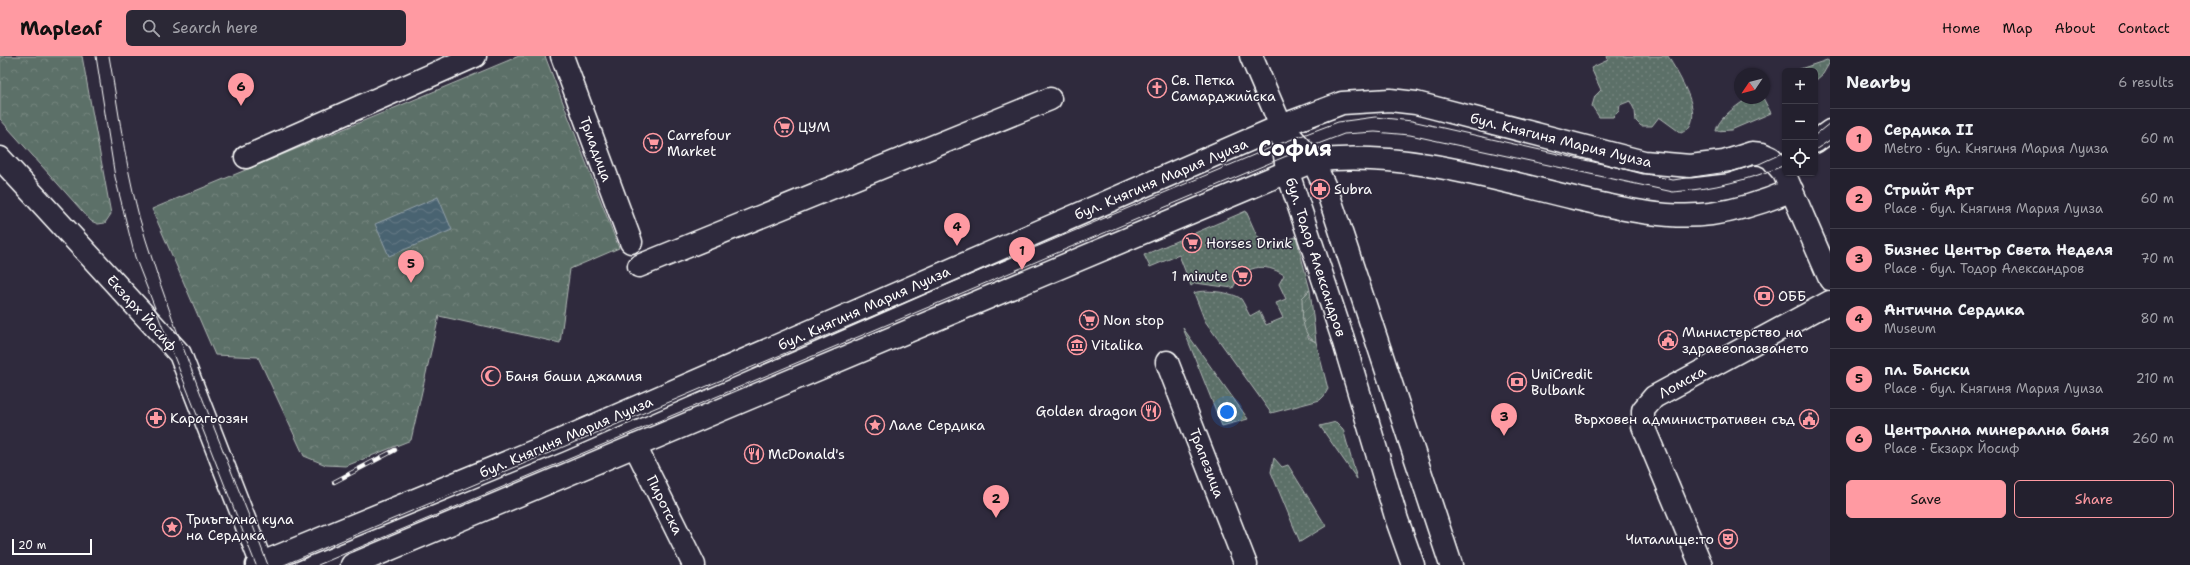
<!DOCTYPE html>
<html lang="en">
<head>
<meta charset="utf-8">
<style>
  body { margin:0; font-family:"Shantell Sans",sans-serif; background:#2b2836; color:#f1f3f6 }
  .controls { position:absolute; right:12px; top:12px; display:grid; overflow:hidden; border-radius:6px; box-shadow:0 1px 3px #0004 }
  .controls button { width:36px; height:36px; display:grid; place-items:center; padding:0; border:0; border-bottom:1px solid #403e4a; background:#23202e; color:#f1f3f6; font:20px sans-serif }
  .compass { position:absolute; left:1734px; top:12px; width:36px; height:36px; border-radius:50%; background:#23202e; box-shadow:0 1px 3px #0004; rotate:235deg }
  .scale { position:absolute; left:12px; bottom:10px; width:80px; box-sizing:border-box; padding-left:4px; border:2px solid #fff; border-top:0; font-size:11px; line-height:14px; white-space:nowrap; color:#fff; -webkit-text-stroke:3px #2f2a3d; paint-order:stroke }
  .you { position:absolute; left:1227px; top:356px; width:14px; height:14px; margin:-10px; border:3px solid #fff; border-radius:50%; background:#1a73e8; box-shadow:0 0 0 6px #1a73e833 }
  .badge { display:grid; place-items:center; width:26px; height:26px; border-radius:50%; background:#ff9aa2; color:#111; font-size:13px; font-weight:700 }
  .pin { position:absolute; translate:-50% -33px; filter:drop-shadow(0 1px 2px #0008) }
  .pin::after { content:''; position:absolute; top:21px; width:14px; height:12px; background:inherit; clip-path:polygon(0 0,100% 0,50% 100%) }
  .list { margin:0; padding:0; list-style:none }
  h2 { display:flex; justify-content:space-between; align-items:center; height:52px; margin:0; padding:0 16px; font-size:17px }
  h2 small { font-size:13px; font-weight:400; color:#a3a3aa }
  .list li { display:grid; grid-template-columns:26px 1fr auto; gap:12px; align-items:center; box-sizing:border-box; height:60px; padding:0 16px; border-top:1px solid #403e4a }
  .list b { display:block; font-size:15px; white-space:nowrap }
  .list p { margin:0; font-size:13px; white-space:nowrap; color:#a3a3aa }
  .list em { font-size:13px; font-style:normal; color:#a3a3aa }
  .actions { display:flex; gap:8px; padding:12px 16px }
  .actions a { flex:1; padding:9px 0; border:1px solid #ff9aa2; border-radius:6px; text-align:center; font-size:14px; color:#ff9aa2 }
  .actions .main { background:#ff9aa2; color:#111 }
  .icon { flex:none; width:22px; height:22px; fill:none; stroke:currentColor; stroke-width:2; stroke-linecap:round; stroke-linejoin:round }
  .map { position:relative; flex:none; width:1830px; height:509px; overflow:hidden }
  header { display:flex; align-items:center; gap:24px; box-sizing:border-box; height:56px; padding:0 20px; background:#ff9aa2; color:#111 }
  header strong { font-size:19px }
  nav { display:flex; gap:22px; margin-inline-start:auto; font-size:14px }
  .search { width:280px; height:36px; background:#2b2836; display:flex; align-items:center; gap:10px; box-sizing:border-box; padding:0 14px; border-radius:6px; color:#a3a3aa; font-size:15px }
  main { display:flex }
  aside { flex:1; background:#23202e }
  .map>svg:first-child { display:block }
  .grass { fill:url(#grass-dots); stroke:#aeb7b3 }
  .park { fill:url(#park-crowns); stroke:#aeb7b3 }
  .garden { fill:url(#garden-furrows); stroke:#aeb7b3 }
  .water { fill:url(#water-waves); stroke:#92a1aa }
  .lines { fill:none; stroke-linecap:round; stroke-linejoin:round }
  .minor-casing { stroke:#fff; stroke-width:25 }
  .major-casing { stroke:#fff; stroke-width:25 }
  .minor { stroke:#2f2a3d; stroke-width:22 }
  .major { stroke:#2f2a3d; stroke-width:22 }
  .tram { stroke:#fff; stroke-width:1 }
  .rail-casing { stroke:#fff; stroke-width:4.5 }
  .rail { stroke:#2f2a3d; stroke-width:3; stroke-dasharray:9; stroke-linecap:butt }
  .labels { text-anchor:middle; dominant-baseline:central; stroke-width:3; stroke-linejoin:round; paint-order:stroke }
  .poi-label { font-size:14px; fill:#fff; stroke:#2f2a3d; text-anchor:start }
  .street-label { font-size:14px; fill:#fff; stroke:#2f2a3d }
  .town-label { font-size:22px; font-weight:bold; fill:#fff; stroke:#2f2a3d }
</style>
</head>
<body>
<header>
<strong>Mapleaf</strong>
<div class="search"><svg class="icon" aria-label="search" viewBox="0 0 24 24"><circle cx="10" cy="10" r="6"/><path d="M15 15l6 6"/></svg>Search here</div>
<nav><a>Home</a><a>Map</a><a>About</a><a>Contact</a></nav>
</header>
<main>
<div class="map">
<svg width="1830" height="509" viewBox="0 0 1830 509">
  <defs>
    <pattern id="grass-dots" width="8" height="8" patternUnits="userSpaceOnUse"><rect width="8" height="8" fill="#5c6f67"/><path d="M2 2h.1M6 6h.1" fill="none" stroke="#74857e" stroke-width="1.8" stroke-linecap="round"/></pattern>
    <pattern id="park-crowns" width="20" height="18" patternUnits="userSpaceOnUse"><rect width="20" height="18" fill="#5c6f67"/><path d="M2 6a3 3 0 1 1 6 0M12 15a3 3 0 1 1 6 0" fill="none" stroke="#74857e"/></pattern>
    <pattern id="garden-furrows" width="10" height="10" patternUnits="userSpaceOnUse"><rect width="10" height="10" fill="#5c6f67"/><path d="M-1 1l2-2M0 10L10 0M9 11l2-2" fill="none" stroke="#74857e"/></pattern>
    <pattern id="water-waves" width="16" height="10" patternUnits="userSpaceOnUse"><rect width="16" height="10" fill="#4a6371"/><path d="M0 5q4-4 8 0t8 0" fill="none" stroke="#657a86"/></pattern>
  </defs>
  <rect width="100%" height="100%" fill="#2f2a3d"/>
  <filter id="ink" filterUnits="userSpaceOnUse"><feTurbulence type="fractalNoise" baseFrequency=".025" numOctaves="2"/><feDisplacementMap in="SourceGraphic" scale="8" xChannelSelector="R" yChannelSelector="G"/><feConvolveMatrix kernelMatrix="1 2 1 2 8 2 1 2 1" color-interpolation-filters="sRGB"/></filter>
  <g filter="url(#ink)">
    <path class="grass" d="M 1607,0 L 1668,0 C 1677,17 1710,65 1681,77 L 1659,61 L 1652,70 L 1641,70 L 1636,65 L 1635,55 L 1630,45 L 1620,49 L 1619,55 L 1613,61 L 1599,61 L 1592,50 L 1595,40 L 1601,34 L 1591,12 L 1608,4 Z
      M 1827,4 L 1830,6 L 1823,18 L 1815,25 L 1815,15 L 1794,15 Z
      M 1748,42 L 1763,42 L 1771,57 L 1731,74 L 1716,75 C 1718,62 1738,49 1748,42 Z
      M 1246,155 L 1257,180 L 1273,188 L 1296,181 L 1310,234 L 1306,236 L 1308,282 L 1316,286 L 1328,333 L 1324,340 L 1320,344 L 1271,357 L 1205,265 L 1194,237 C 1202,233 1234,236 1241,243 C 1244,247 1247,255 1250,260 L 1259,255 L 1266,269 L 1283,262 L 1276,247 L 1286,243 L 1279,228 L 1284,219 C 1265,206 1243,209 1233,232 L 1195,227 L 1191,230 L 1179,199 L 1150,211 L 1144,199 Z
      M 1183,272 L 1248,363 L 1222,370 Z
      M 1336,366 L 1343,373 L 1357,423 L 1320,370 Z
      M 1274,402 L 1282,411 L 1288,409 L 1326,470 L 1300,486 L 1271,416 Z"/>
    <path class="park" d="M 0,0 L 82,0 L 111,158 L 105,167 L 98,168 L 91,165 L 0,63 Z
      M 519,0 L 545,0 L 619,192 L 570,213 L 560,287 L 439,260 L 411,384 L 346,410 L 326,409 L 304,400 L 258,301 L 215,299 L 152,153 Z"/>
    <path class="garden" d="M 1310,234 L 1316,286 C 1300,278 1303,258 1302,242 Z"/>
    <path class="water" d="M 438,141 L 452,174 L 389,200 L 375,168 Z"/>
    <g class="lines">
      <defs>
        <path id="minor" d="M 562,0 L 631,186
          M 1815,86 L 1830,75
          M 246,101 L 475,0
          M 0,102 L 180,298 L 262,509
          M 639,210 L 1050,43
          M 1167,306 L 1246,509
          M 635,390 L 694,509
          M 1701,509 L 1643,370 L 1643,354 L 1654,341 L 1830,246"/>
        <path id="major" d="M 1251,0 L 1281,70 L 1287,114 L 1343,283 L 1397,464 L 1413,509
          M 1281,70 L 1313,105 L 1329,140 L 1451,509
          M 257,509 L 559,385 L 1281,70 L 1342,47 L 1390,44 L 1416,47 L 1644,106 L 1690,110 L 1724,106 L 1752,97 L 1762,98 L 1771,102 L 1784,117 L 1830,223
          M 352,509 L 1313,105 C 1399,94 1491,122 1574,142 C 1618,152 1666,164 1711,158 C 1739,154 1767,145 1792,134"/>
      </defs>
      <use href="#minor" class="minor-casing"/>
      <use href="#major" class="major-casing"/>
      <use href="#minor" class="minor"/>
      <use href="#major" class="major"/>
      <path class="tram" d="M 96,0 L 115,121 L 135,201 L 256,509
        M 109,0 C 120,61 127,125 146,184 C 180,294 227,401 268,509
        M 1815,79 L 1830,67
        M 1815,94 L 1830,84
        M 284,509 L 1282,87 L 1338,66 L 1375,61 L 1412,65 L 1673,124 L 1734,115 L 1759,108 L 1785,96
        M 318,509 L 1284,101 L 1344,78 L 1375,76 L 1410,79 L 1673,136 C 1712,133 1749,124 1785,109"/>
      <defs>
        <path id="rail" d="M 334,426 L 395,394"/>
      </defs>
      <use href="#rail" class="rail-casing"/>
      <use href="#rail" class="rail"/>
    </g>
  </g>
  <defs>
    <symbol id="church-ring" viewBox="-11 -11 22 22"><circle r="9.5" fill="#2f2a3d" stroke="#ff9aa2" stroke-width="1.5"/><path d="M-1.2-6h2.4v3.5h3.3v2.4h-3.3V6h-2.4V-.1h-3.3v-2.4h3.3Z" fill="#ff9aa2"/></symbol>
    <symbol id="supermarket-ring" viewBox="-11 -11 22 22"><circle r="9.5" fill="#2f2a3d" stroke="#ff9aa2" stroke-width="1.5"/><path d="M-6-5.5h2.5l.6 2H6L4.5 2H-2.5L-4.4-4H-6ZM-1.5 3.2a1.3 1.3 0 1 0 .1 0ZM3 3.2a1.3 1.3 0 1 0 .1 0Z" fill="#ff9aa2"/></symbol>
    <symbol id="pharmacy-ring" viewBox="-11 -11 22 22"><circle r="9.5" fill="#2f2a3d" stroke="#ff9aa2" stroke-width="1.5"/><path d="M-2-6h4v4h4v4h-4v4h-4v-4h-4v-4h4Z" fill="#ff9aa2"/></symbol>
    <symbol id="bank-ring" viewBox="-11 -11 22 22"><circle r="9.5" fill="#2f2a3d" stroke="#ff9aa2" stroke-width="1.5"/><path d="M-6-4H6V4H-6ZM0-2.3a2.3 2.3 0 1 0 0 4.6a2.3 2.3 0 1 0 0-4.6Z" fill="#ff9aa2"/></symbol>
    <symbol id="civic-ring" viewBox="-11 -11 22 22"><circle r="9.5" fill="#2f2a3d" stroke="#ff9aa2" stroke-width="1.5"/><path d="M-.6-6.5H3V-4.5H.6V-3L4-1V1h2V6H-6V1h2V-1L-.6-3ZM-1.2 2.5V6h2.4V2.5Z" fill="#ff9aa2"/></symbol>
    <symbol id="museum-ring" viewBox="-11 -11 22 22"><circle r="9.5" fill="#2f2a3d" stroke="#ff9aa2" stroke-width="1.5"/><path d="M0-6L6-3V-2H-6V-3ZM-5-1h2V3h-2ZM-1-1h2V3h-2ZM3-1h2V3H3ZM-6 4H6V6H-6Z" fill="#ff9aa2"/></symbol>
    <symbol id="mosque-ring" viewBox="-11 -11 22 22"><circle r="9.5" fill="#2f2a3d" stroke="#ff9aa2" stroke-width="1.5"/><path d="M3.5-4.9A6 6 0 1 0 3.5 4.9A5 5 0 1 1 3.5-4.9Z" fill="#ff9aa2"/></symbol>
    <symbol id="restaurant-ring" viewBox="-11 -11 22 22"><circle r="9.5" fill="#2f2a3d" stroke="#ff9aa2" stroke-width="1.5"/><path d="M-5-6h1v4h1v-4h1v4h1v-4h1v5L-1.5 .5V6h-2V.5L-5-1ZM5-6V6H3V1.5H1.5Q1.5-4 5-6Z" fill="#ff9aa2"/></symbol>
    <symbol id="sight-ring" viewBox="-11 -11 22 22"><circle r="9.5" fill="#2f2a3d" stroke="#ff9aa2" stroke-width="1.5"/><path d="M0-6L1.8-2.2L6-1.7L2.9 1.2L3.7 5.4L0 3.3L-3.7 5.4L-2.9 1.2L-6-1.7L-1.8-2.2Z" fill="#ff9aa2"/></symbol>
    <symbol id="theatre-ring" viewBox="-11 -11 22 22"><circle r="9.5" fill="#2f2a3d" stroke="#ff9aa2" stroke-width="1.5"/><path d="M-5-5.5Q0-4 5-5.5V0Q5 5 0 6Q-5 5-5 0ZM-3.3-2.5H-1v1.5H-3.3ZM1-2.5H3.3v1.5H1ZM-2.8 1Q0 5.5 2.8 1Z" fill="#ff9aa2"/></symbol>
  </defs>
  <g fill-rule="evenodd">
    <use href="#church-ring" x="1146" y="21" width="22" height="22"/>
    <use href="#supermarket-ring" x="773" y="60" width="22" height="22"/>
    <use href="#supermarket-ring" x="642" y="76" width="22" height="22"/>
    <use href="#pharmacy-ring" x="1309" y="122" width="22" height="22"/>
    <use href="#supermarket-ring" x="1181" y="176" width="22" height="22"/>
    <use href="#supermarket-ring" x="1231" y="209" width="22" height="22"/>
    <use href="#bank-ring" x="1753" y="229" width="22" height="22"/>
    <use href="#supermarket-ring" x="1078" y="253" width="22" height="22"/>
    <use href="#civic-ring" x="1657" y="273" width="22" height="22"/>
    <use href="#museum-ring" x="1066" y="278" width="22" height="22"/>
    <use href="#mosque-ring" x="480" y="309" width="22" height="22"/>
    <use href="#bank-ring" x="1506" y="315" width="22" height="22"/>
    <use href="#restaurant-ring" x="1140" y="344" width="22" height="22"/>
    <use href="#pharmacy-ring" x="145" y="351" width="22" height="22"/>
    <use href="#civic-ring" x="1798" y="352" width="22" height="22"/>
    <use href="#sight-ring" x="864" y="358" width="22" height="22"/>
    <use href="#restaurant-ring" x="743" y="387" width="22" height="22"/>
    <use href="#sight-ring" x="161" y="460" width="22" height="22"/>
    <use href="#theatre-ring" x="1717" y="472" width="22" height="22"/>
  </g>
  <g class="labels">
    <g class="poi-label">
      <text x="1171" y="24">Св. Петка<tspan x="1171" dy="16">Самарджийска</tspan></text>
      <text x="798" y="71">ЦУМ</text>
      <text x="667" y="79">Carrefour<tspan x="667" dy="16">Market</tspan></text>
      <text x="1334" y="133">Subra</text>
      <text x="1206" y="187">Horses Drink</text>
      <text x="1228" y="220" text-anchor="end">1 minute</text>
      <text x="1778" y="240">ОББ</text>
      <text x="1103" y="264">Non stop</text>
      <text x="1682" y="276">Министерство на<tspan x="1682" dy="16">здравеопазването</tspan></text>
      <text x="1091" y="289">Vitalika</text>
      <text x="1531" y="318">UniCredit<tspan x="1531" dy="16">Bulbank</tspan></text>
      <text x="505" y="320">Баня баши джамия</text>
      <text x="1137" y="355" text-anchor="end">Golden dragon</text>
      <text x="170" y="362">Карагьозян</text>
      <text x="1795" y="363" text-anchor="end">Върховен административен съд</text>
      <text x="889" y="369">Лале Сердика</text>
      <text x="768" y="398">McDonald's</text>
      <text x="186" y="463">Триъгълна кула<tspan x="186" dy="16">на Сердика</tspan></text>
      <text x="1714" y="483" text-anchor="end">Читалище:то</text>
    </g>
    <g class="street-label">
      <text transform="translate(1561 84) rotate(14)">бул. Княгиня Мария Луиза</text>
      <text transform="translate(596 93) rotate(70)">Триадица</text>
      <text transform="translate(1161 123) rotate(-23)">бул. Княгиня Мария Луиза</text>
      <text transform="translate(1316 201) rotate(72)">бул. Тодор Александров</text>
      <text transform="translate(864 252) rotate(-24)">бул. Княгиня Мария Луиза</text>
      <text transform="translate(142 257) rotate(48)">Екзарх Йосиф</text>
      <text transform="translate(1682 326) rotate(-29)">Ломска</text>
      <text transform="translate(566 381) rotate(-23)">бул. Княгиня Мария Луиза</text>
      <text transform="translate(1207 407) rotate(69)">Трапезица</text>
      <text transform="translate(665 449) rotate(64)">Пиротска</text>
    </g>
    <g class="town-label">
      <text x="1295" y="92">София</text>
    </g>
  </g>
</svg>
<div class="controls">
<button>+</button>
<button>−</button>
<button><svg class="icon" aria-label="locate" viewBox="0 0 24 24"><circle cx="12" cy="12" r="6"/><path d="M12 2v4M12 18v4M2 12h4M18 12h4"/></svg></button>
</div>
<svg class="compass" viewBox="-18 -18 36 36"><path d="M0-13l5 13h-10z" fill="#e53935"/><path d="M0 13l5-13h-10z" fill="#a3a3aa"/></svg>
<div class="scale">20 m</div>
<div class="you"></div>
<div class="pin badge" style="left:1022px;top:214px">1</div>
<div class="pin badge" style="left:996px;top:462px">2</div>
<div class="pin badge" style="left:1504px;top:380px">3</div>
<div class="pin badge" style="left:957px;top:190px">4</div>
<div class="pin badge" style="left:411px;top:227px">5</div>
<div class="pin badge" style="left:241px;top:50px">6</div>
</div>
<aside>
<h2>Nearby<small>6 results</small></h2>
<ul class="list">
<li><span class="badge">1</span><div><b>Сердика II</b><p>Metro · бул. Княгиня Мария Луиза</p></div><em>60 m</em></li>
<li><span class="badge">2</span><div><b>Стрийт Арт</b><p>Place · бул. Княгиня Мария Луиза</p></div><em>60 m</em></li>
<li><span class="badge">3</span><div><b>Бизнес Център Света Неделя</b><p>Place · бул. Тодор Александров</p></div><em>70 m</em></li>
<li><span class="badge">4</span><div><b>Антична Сердика</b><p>Museum</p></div><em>80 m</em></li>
<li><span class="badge">5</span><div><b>пл. Бански</b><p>Place · бул. Княгиня Мария Луиза</p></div><em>210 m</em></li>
<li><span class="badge">6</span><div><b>Централна минерална баня</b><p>Place · Екзарх Йосиф</p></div><em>260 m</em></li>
</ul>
<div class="actions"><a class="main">Save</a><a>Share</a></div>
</aside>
</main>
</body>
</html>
